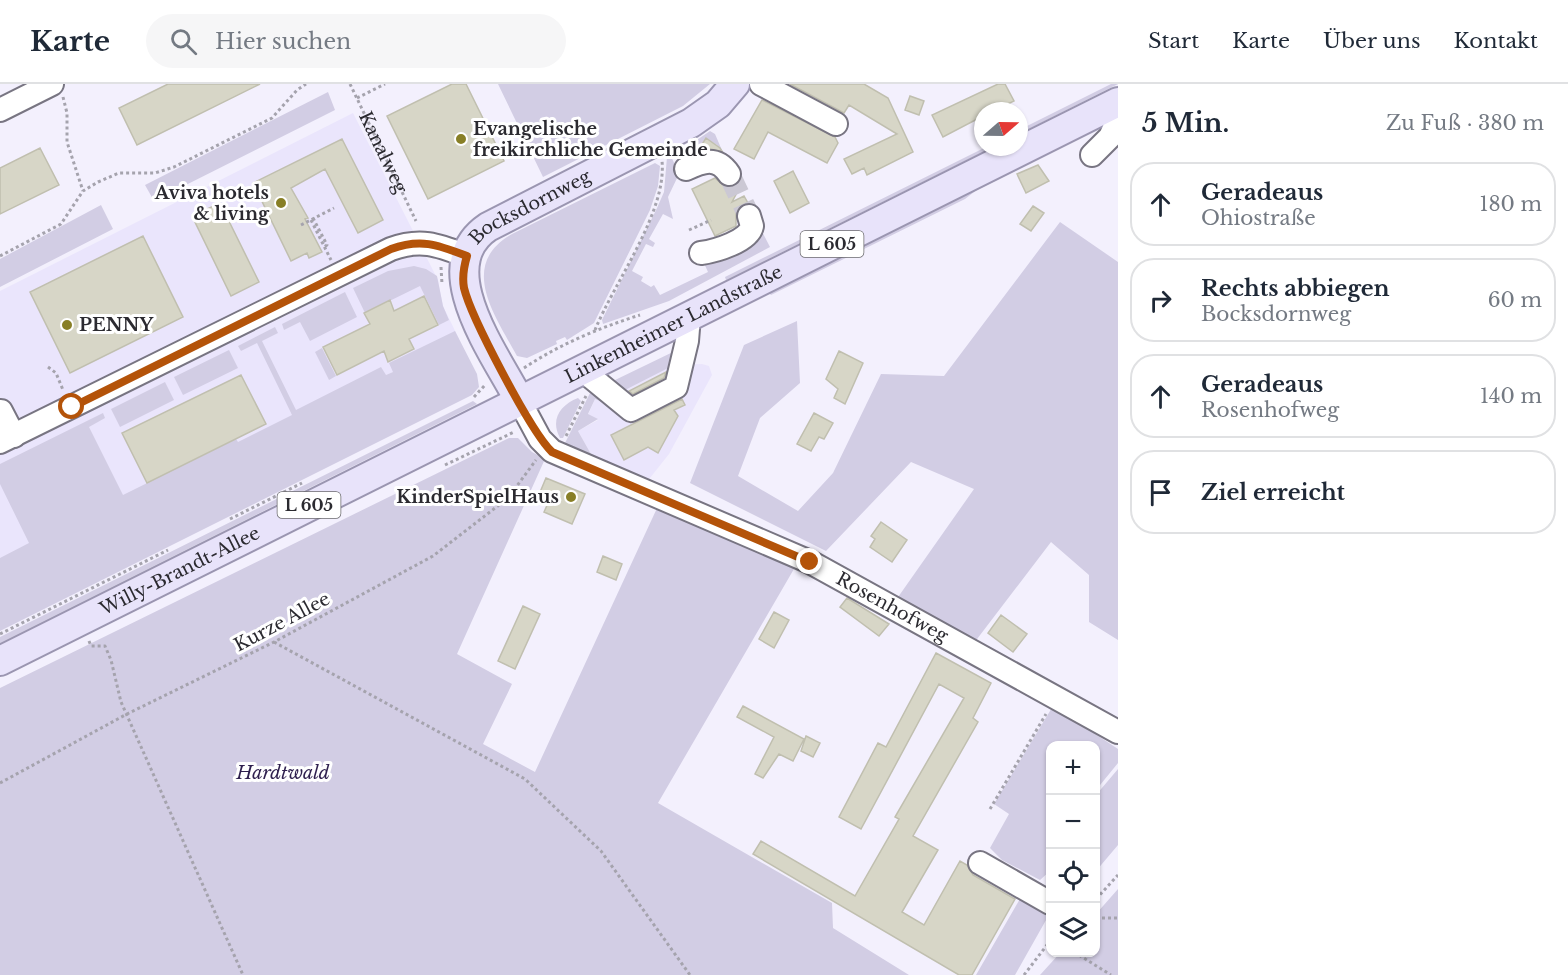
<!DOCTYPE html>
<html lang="de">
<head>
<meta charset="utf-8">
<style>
  body { margin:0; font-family:"Libre Baskerville",serif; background:#f6f6f7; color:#1f2937 }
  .controls { position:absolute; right:18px; bottom:18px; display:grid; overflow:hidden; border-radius:12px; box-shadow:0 2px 4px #0004 }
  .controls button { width:54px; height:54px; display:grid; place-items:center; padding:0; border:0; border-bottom:2px solid #e0e1e3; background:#fff; color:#1f2937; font:30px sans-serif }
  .compass { position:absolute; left:974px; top:18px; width:54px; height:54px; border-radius:50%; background:#fff; box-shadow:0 2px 4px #0004; rotate:70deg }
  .stop { position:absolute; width:18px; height:18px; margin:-14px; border:4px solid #b45309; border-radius:50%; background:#fff }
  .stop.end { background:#b45309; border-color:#fff; box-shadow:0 2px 6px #0008 }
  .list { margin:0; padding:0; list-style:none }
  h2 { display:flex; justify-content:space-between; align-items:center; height:78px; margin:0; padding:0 24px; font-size:26px }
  h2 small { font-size:20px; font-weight:400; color:#747a83 }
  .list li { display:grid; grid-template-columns:39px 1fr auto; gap:18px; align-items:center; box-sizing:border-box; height:84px; margin:0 12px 12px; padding:0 12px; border:2px solid #e0e1e3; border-radius:24px }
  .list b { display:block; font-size:22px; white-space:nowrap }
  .list p { margin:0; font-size:20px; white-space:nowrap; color:#747a83 }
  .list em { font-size:20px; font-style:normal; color:#747a83 }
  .icon { flex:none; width:33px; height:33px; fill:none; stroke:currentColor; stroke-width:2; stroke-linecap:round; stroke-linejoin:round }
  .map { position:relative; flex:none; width:1118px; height:891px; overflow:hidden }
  header { display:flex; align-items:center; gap:36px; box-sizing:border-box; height:84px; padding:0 30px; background:#fff; border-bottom:2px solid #e0e1e3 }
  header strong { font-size:28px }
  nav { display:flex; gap:33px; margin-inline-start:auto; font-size:21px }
  .search { width:420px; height:54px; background:#f6f6f7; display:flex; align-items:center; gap:15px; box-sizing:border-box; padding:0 21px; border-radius:33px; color:#747a83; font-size:22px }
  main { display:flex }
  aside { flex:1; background:#fff }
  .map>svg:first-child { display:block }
  .built { fill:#eae5fc }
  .green { fill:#d2cde4 }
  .building { fill:#d7d6c7; stroke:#c0bfaf; stroke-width:1.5 }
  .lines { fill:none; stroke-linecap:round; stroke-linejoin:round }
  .minor-tunnel { stroke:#cbc8d4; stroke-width:22; stroke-dasharray:22 11; stroke-linecap:butt }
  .minor-casing { stroke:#787582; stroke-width:26 }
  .major-casing { stroke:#9b96b1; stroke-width:32 }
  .path { stroke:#a5a3ad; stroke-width:3; stroke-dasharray:3 3; stroke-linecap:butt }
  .minor { stroke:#fff; stroke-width:22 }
  .major { stroke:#e8e3fa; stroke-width:28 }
  .route { stroke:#b45309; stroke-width:8 }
  .poi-dot { fill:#887f26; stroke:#fff; stroke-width:2 }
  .labels { text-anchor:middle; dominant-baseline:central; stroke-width:6; stroke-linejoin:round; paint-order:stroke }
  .shield { fill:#fff; stroke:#6b6a6e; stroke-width:1.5 }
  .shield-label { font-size:16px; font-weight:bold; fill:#2b2a30 }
  .poi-label { font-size:18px; font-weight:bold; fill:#2b2a30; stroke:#fff; text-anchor:start }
  .street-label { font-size:18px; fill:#2b2a30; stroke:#fff }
  .park-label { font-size:18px; font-style:italic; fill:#2e1f4e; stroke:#fff }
</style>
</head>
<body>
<header>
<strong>Karte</strong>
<div class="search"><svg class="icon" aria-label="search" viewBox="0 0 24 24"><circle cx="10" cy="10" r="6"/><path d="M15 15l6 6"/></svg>Hier suchen</div>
<nav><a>Start</a><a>Karte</a><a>Über uns</a><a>Kontakt</a></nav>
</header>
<main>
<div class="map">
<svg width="1118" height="891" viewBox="0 0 1118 891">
  <rect width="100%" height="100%" fill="#f3f0fd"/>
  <path class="built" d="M 353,29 L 438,196 L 443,222 L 459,255 L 0,484 L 0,207 Z
    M 702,280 L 709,282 L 712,291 L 669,370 L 646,399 L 596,379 L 578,347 L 598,336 L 588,331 L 595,315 L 605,319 L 613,301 L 674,281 Z"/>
  <path class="green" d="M 498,0 L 710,0 L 683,22 L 543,93 Z
    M 1111,0 L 1118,0 L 1019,50 L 1019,46 Z
    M 328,8 L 335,26 L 154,117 L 145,101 Z
    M 710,47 L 715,50 L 724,71 L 717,61 L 706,55 L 697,73 L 690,74 L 685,64 Z
    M 986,63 L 993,63 L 726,196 L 725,193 Z
    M 670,70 L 679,90 L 668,113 L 673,135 L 663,130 L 649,155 L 655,159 L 653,163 L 646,160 L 632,187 L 643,193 L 641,197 L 651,203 L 654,201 L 660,211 L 708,188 L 703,177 L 753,130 L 770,163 L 669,217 L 603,240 L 602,236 L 657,124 L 664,108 L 667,73 Z
    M 655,79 L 660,82 L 658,102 L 650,126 L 594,239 L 567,256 L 565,253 L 556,257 L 557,260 L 527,274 L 517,272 C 496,233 457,181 512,150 Z
    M 978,105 L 965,115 L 771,211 L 769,209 Z
    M 101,121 L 113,145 L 0,203 L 0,175 Z
    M 1060,138 L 1118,178 L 1118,556 L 1089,538 L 1089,491 L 1051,458 L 974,559 L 896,516 L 974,405 L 911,378 L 826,467 L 690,399 L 744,261 L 797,237 L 800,299 L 760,334 L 738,392 L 798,427 L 833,389 L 881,290 L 944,292 Z
    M 414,182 L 426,185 L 437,192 L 443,222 L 449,236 L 439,241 L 420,202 L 365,229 L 353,204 L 388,187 Z
    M 345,208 L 357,233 L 310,257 L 300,238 L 284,246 L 282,240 Z
    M 275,243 L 278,249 L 262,257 L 296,326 L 381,283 L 386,291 L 393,288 L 389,279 L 455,247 L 477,290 L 479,303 L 472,311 L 0,547 L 0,474 L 29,459 L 0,400 L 0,380 L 103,329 L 105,334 L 89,343 L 123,411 L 236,355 L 238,358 L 292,331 L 257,259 L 241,267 L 238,262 Z
    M 322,264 L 336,292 L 329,296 L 315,268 Z
    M 229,266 L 238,284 L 183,311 L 174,293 Z
    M 675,267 L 674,281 L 625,306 L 613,301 L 613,297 Z
    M 165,298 L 174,316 L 120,343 L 111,325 Z
    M 590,309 L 606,315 L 605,319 L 595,315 L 588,330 L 598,335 L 578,347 L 596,379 L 568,368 L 565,359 Z
    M 578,314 L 581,317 L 563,354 L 560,354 C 550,336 560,321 578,314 Z
    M 473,317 L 477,320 L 0,559 L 0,553 Z
    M 509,354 L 518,354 L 532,368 L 545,375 L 457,570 L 512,600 L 483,660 L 535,688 L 658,422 L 798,478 L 658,719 L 832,819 L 833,844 L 909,891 L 0,891 L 0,604 Z
    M 1053,622 L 1118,665 L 1118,679 L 1096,706 L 1096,662 L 1050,662 L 1050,787 L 1040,796 L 1002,776 L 990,764 L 1009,730 L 994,720 Z
    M 1118,685 L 1118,761 L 1096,787 L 1096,711 Z
    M 1118,805 L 1118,891 L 1040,891 L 1060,869 L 1096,868 L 1096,830 Z
    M 1021,813 L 1050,829 L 1015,891 L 976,891 Z"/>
  <path class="building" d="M 168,0 L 260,0 L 137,61 L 119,24 Z
    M 452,0 L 466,0 L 504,77 L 428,115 L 387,32 Z
    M 790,0 L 864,0 L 888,14 L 913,68 L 867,91 L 864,84 L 852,90 L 844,75 L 897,50 L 849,21 L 844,29 Z
    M 998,0 L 1005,0 L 1014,17 L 994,27 L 983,27 L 983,32 L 943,53 L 932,31 Z
    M 910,12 L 924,17 L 919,31 L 905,26 Z
    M 762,16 L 835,53 L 838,59 L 827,79 L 768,48 L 754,75 L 734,65 Z
    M 706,54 L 720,64 L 722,67 L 699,65 Z
    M 342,55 L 383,136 L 358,149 L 325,85 L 291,104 L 308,134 L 305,135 L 322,168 L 309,174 L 307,169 L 291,177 L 253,99 Z
    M 40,64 L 59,101 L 0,130 L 0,84 Z
    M 1038,81 L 1049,97 L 1026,109 L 1017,90 Z
    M 793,87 L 809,119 L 790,129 L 774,97 Z
    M 715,94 L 725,103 L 738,100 L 740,103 L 732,118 L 744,112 L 748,119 L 740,122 L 736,128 L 736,142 L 715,152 L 692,105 Z
    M 220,119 L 259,198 L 231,212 L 192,132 Z
    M 1033,122 L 1044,129 L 1031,147 L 1020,140 Z
    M 143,152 L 183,233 L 70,289 L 30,208 Z
    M 424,212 L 438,241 L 409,255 L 414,265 L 388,278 L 384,267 L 337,291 L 323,263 L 370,240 L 364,229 L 390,216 L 394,227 Z
    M 839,267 L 863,279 L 845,320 L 834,314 L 838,305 L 826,295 Z
    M 666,288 L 664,294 L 633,310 L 629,307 Z
    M 241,291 L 266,340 L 147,399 L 122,349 Z
    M 682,315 L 685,321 L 674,326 L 678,332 L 658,369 L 648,363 L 624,376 L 611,351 Z
    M 814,329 L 833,339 L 824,355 L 819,353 L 811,367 L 797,360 Z
    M 546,394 L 585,410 L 572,440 L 544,428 L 549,417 L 538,413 Z
    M 881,438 L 907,456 L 892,478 L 870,463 L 875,455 L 871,452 Z
    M 603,472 L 622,480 L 616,496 L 597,488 Z
    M 847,514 L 889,540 L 879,552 L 840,523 Z
    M 523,522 L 540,530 L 515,585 L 498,577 Z
    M 774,528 L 789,536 L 774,564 L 759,555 Z
    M 1001,531 L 1027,550 L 1013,568 L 988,549 Z
    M 936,569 L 991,599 L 973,634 L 978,638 L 913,752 L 938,766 L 902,828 L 924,841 L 960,777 L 967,781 L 973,791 L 1015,815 L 972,891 L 959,891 L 753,770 L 761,757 L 855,812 L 899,735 L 895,733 L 964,614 L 939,600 L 861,745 L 839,733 L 878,659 L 886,663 Z
    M 743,622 L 804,655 L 793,677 L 779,670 L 763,694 L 755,690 L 774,653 L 737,633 Z
    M 806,652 L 820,659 L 813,673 L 801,667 Z"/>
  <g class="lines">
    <path class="minor-tunnel" d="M 729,90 L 749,132"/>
    <defs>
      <g id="minor">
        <path d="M 761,0 L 836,40"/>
        <path d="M 0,26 L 52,0"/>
        <path d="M 1092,71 L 1110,53 L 1117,38 L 1110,21"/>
        <path d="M 686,85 C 703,77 717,72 729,90"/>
        <path d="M 701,169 C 716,167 749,157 752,142 L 749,132"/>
        <path d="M 581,285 L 631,326 L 676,303 L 687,257 L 689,232"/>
        <path id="s2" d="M 519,316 L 540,355 L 552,367 L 810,478 L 1118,648"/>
        <path d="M 1,327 L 14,352"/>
        <path d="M 0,358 L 391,165 C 421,154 438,161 467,172"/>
        <path d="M 980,779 L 1050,819"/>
      </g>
      <g id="major">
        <path id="s3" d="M 519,316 C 496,271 429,183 488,143 L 691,39 L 718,20 L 735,0"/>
        <path id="s4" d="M 0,577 L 1118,18"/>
      </g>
    </defs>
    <use href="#minor" class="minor-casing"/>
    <use href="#major" class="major-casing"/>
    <g class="path">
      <path id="s1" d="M 350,0 L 416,137"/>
      <path d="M 63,13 L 67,29 L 67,58 L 83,107"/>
      <path d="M 357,14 L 385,0"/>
      <path d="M 313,134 L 327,161 L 324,163"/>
      <path d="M 311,136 L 331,176"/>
      <path d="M 301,141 L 334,124"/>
      <path d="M 689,146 L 711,136"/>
      <path d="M 0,172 L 61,140 L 83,107 L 98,98 L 119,89 L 155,89 L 174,83 L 272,34 L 297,6 L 306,0"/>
      <path d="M 441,183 L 442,200"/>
      <path d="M 595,246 C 615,197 667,128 662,77"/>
      <path d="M 48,283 L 56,289 L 63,306"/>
      <path d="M 524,284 C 560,260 599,244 640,231"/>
      <path d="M 474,313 L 485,301"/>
      <path d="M 566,352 L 586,312"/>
      <path d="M 445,381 L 514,348"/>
      <path d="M 230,435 L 302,399"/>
      <path d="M 0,550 L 168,466"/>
      <path d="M 89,557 L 91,562 L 105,562 L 111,576 L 121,618 L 243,891"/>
      <path d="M 274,558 L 525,695 L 601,767 L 690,891"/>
      <path d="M 0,699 L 127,630 L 274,558 L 433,472 L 508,414 L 536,376"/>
      <path d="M 990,725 L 1046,630"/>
      <path d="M 1096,815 L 1118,791"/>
      <path d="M 1096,834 L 1118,834"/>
      <path d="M 1074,868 L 1111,891"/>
      <path d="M 1024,891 L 1050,857"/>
    </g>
    <use href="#minor" class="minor"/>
    <use href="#major" class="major"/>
  </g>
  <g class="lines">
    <path class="route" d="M 72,323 L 391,165 C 421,154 438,161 467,172 C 464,182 462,193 464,204 C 471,233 531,348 552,368 L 810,478"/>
  </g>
  <g class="poi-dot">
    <circle cx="461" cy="55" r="6"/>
    <circle cx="281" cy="119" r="6"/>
    <circle cx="67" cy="241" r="6"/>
    <circle cx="571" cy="413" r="6"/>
  </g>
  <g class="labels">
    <g class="shield">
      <rect x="800.5" y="147" width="63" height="26" rx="4.5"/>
      <rect x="277.5" y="408" width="63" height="26" rx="4.5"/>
    </g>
    <g class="shield-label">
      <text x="832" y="160">L 605</text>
      <text x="309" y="421">L 605</text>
    </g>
    <g class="poi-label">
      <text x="473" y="45">Evangelische<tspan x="473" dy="21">freikirchliche Gemeinde</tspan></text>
      <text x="269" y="109" text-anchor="end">Aviva hotels<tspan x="269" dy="21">&amp; living</tspan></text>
      <text x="79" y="241">PENNY</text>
      <text x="559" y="413" text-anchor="end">KinderSpielHaus</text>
    </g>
    <g class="street-label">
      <text stroke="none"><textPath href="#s1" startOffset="76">Kanalweg</textPath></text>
      <text stroke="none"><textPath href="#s3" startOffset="240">Bocksdornweg</textPath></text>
      <text stroke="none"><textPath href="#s4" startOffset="753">Linkenheimer Landstraße</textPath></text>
      <text stroke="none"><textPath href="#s4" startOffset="201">Willy-Brandt-Allee</textPath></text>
      <text stroke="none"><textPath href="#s2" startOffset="436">Rosenhofweg</textPath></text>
      <text transform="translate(282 538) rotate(-28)">Kurze Allee</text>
    </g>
    <g class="park-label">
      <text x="283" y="689">Hardtwald</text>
    </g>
  </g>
</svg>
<div class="controls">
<button>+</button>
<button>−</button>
<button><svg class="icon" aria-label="locate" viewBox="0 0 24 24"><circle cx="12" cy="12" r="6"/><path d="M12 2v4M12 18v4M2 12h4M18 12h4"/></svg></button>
<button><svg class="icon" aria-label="layers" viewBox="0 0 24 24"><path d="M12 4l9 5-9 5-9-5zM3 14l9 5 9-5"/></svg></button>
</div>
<svg class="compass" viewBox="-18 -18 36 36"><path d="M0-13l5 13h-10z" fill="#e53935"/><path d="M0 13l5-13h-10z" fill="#747a83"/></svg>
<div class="stop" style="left:72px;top:323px"></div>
<div class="stop end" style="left:810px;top:478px"></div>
</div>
<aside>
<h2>5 Min.<small>Zu Fuß · 380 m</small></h2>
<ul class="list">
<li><svg class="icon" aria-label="ahead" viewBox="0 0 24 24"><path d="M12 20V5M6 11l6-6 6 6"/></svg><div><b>Geradeaus</b><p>Ohiostraße</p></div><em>180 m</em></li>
<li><svg class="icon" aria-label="right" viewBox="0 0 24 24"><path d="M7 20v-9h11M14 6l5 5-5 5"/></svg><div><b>Rechts abbiegen</b><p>Bocksdornweg</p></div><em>60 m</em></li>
<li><svg class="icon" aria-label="ahead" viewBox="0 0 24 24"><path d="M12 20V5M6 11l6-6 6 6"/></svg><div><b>Geradeaus</b><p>Rosenhofweg</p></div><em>140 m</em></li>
<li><svg class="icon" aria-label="arrive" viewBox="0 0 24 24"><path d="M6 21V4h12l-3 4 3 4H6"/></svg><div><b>Ziel erreicht</b></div></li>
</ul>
</aside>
</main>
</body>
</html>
